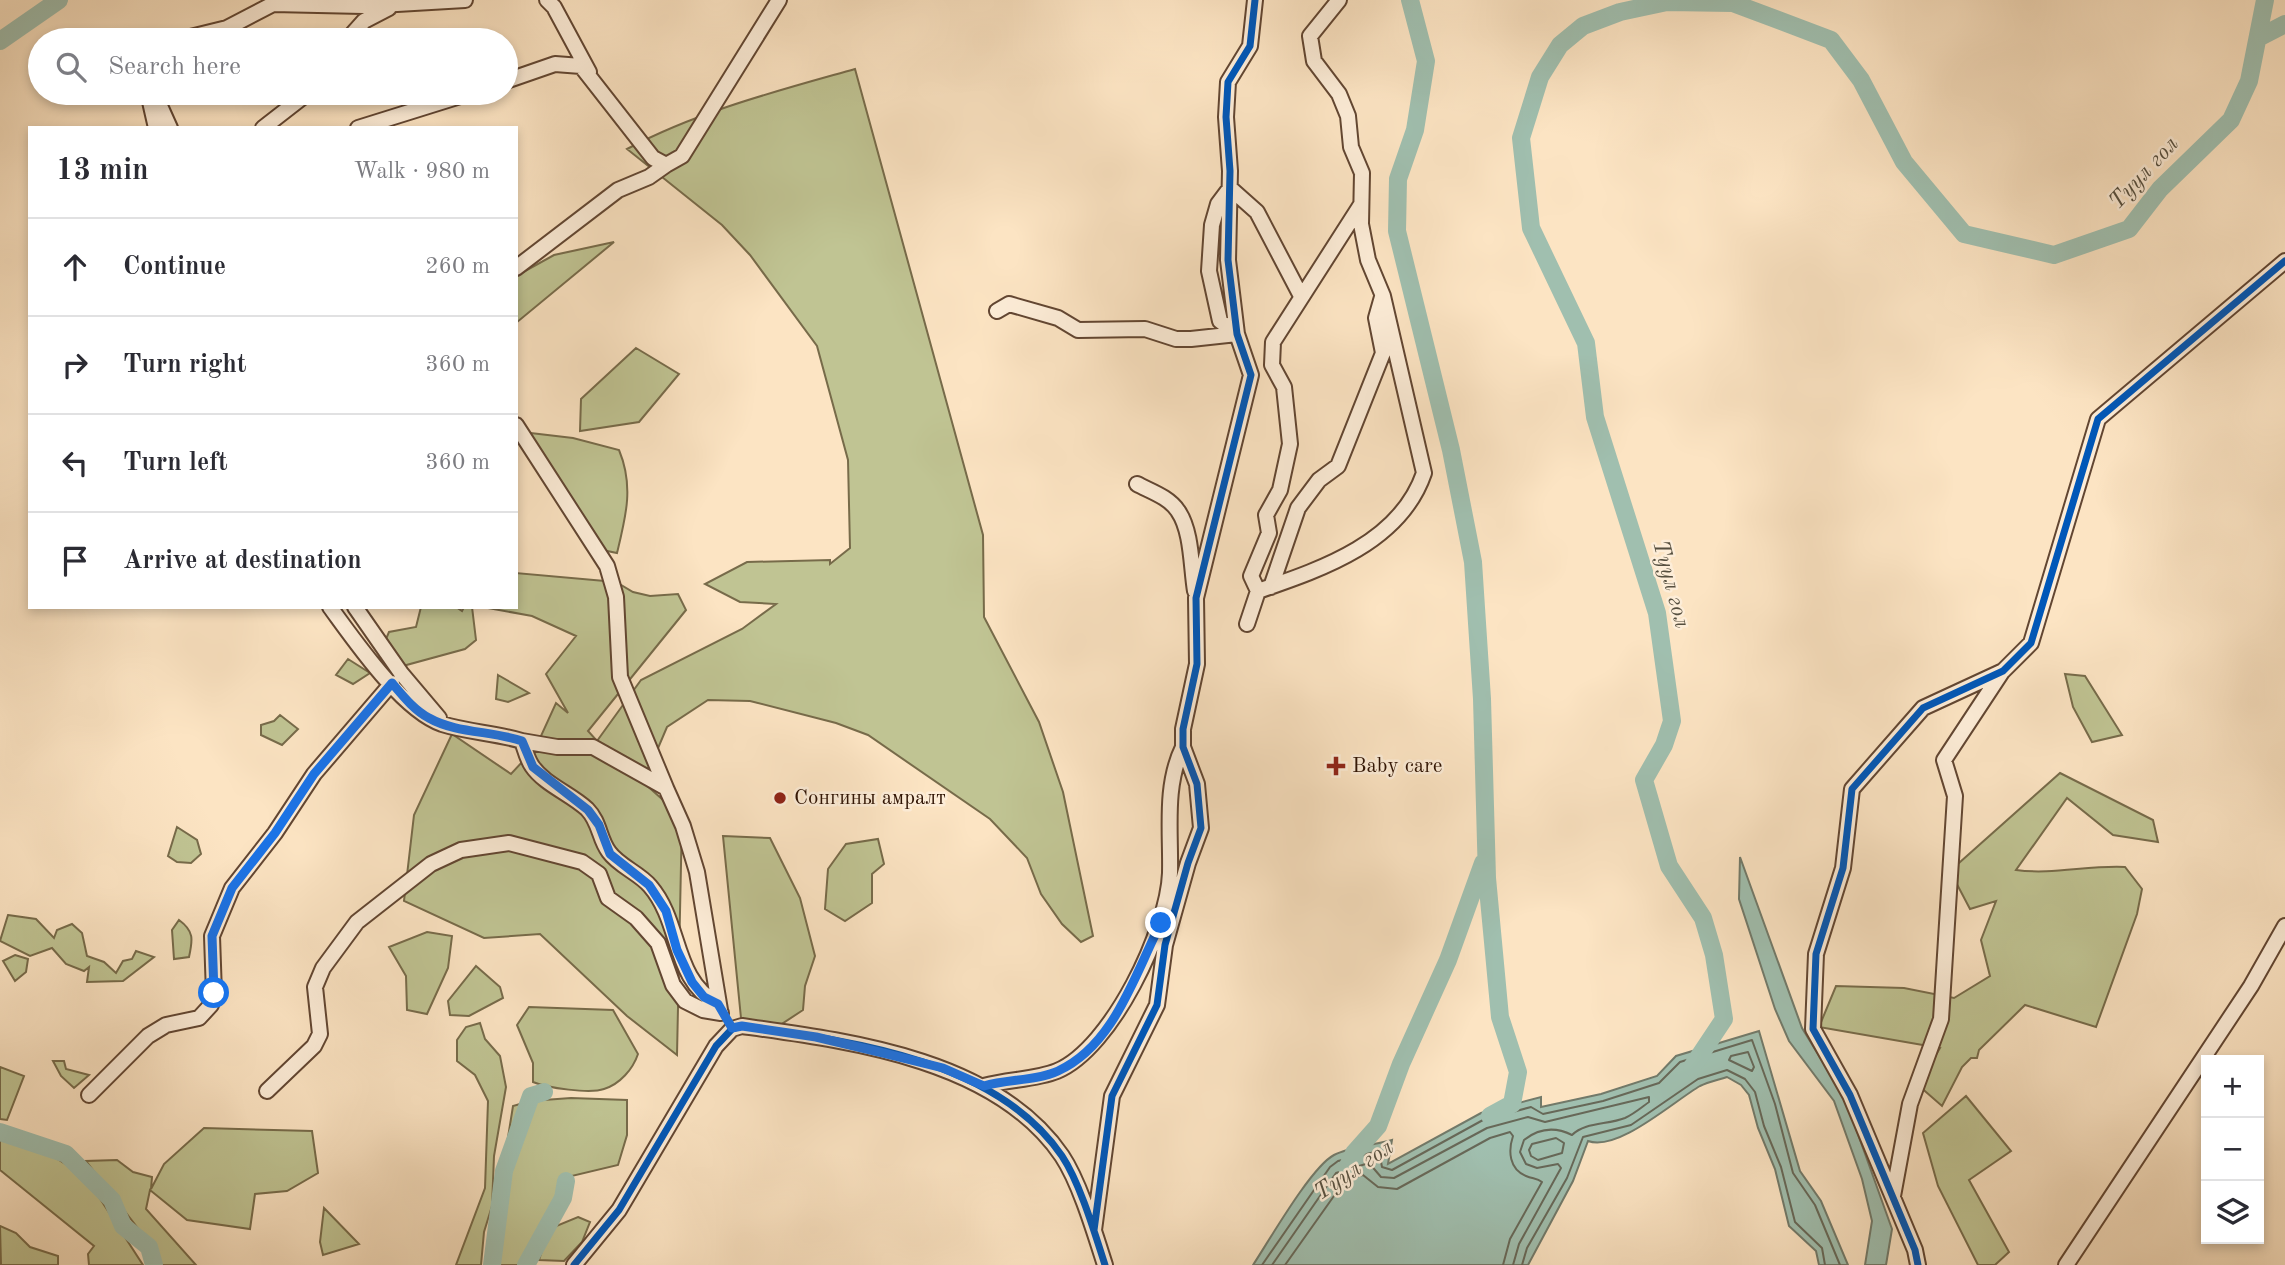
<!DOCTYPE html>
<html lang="en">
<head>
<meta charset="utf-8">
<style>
  body { margin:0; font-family:"Old Standard TT",serif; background:#f7f7f7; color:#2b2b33 }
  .controls { position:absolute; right:21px; bottom:21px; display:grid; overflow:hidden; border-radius:0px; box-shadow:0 4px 10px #0003 }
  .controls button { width:63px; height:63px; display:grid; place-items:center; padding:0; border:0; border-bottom:2px solid #e1e1e2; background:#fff; color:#2b2b33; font:35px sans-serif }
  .stop { position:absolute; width:21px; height:21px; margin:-16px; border:5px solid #1a73e8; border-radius:50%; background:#fff }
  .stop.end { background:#1a73e8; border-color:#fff; box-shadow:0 2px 7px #0008 }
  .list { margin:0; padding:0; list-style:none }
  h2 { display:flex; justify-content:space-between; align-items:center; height:91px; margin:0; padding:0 28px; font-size:30px }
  h2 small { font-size:23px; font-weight:400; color:#7c7c81 }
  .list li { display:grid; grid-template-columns:46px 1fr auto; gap:21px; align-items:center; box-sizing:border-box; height:98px; padding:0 28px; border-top:2px solid #e1e1e2 }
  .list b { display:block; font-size:26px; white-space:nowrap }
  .list em { font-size:23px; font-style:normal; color:#7c7c81 }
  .icon { flex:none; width:38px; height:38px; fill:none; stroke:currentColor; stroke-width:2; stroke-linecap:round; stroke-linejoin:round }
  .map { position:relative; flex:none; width:2285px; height:1265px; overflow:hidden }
  .search { position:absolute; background:#fff; box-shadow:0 4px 10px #0003; left:28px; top:28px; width:490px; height:77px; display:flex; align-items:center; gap:18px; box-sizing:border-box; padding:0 24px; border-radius:38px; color:#7c7c81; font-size:26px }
  .panel { position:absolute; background:#fff; box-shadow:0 4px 10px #0003; left:28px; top:126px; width:490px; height:483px; border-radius:0px }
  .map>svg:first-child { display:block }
  .green { fill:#c0c493; stroke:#776b4a; stroke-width:2 }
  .water { fill:#a0bfaf; stroke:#727a6a; stroke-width:2 }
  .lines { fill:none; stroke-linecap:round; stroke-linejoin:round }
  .shore { stroke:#676858; stroke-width:2 }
  .river { stroke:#a0bfaf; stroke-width:18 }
  .minor-casing { stroke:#624632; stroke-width:18 }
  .minor { stroke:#fdedd8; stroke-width:14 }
  .cycleway-casing { stroke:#fdedd8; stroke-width:11 }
  .cycleway { stroke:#0057b8; stroke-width:7 }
  .route { stroke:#1a73e8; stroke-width:9 }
  .poi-dot { fill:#8f2418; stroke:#fdedd8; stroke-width:2.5 }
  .labels { text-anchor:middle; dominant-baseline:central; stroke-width:5; stroke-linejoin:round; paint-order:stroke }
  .poi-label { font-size:21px; fill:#2e1202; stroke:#fdedd8; text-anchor:start }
  .water-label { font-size:23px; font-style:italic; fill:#564f3f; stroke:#fdedd8 }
</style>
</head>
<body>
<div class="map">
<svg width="2285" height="1265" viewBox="0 0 2285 1265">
  <rect width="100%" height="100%" fill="#fce4c3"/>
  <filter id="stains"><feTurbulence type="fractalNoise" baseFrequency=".00286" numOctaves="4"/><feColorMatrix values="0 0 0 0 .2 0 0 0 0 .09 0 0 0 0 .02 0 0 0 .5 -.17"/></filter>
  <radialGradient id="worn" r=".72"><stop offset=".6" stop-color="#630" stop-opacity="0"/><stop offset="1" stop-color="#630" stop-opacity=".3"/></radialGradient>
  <path class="green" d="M 855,69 L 983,535 L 984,617 L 1039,722 L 1063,792 L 1093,936 L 1081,942 L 1062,924 L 1041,894 L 1027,858 L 990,819 L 868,735 L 836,723 L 750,701 L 708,700 L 667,727 L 644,781 L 634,774 L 682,817 L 677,1055 L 627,1016 L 540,934 L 484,938 L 404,901 L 414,815 L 452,734 L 511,774 L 536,747 L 556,703 L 568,713 L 546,674 L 576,636 L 532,616 L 488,608 L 516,607 L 516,573 L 616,582 L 633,592 L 650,596 L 678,594 L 686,610 L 588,731 L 597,741 L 641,680 L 742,629 L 776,604 L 740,602 L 705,584 L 747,562 L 830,560 L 830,564 L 850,548 L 848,460 L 817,346 L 750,255 L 722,225 L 627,149 C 699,111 777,91 855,69 Z
    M 614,242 L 516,323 L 516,276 L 554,255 Z
    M 636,348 L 679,374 L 639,422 L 580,431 L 581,399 Z
    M 522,432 L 573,438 L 619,450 C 634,486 626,516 617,553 L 588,547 Z
    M 421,607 L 456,607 L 462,611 L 464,607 L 472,607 L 476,640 L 465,649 L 399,667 L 383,646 L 389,632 L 416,627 Z
    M 348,659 L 370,673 L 353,684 L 336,675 Z
    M 2065,674 L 2085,676 L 2122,735 L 2092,742 L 2073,707 Z
    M 498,675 L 529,693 L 508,702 L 496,699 Z
    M 280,715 L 298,729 L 282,745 L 261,735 L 261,725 L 274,721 Z
    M 2060,773 L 2153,820 L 2158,842 L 2113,835 L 2067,798 L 2016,870 C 2052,875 2089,865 2125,867 L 2142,889 L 2137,914 L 2096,1027 L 2025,1005 L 1979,1050 L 1977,1058 L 1971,1058 L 1962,1067 L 1942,1106 L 1918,1085 L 1940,1048 L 1819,1027 L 1836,986 L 1904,988 L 1954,998 L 1990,976 L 1981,940 L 1996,901 L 1970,909 L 1950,871 Z
    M 177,827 L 197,840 L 201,854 L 191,863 L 177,862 L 168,856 Z
    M 723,836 L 770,838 L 800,898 L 815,956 L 805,986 L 803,1010 L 771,1031 L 741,1018 Z
    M 878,839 L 884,864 L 872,874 L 872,903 L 845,921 L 825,909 L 828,869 L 846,844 Z
    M 8,915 L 36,919 L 54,938 L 57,930 L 72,924 L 82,933 L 87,956 L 104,962 L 116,973 L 123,961 L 132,959 L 136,951 L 154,957 L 123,981 L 87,982 L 89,967 L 84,971 L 66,964 L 52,948 L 30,956 L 0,941 Z
    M 179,920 C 194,931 193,939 189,957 L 174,959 L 172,930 Z
    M 427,932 L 452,936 L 448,968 L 427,1014 L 407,1010 L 406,976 L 389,947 Z
    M 15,955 L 28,959 L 26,972 L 15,981 L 3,961 Z
    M 476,966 L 500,987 L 503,998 L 469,1016 L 450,1015 L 448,1001 Z
    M 529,1007 L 613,1010 L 638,1054 C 633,1069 620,1084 604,1089 C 590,1094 547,1088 533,1082 L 533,1063 L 517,1025 Z
    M 480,1023 L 485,1039 L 500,1056 L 506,1087 L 494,1156 L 492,1206 L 484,1232 L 481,1265 L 456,1265 L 485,1188 L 488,1101 L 475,1075 L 457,1061 L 457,1040 L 466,1027 Z
    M 53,1061 L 64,1061 L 66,1069 L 89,1075 L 74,1088 L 61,1076 Z
    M 0,1067 L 24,1076 L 7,1120 L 0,1119 Z
    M 1966,1096 L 2011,1151 L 1969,1180 L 2009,1252 L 1995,1265 L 1978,1265 L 1938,1186 L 1923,1133 Z
    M 571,1098 L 627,1100 L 627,1135 L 618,1165 L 563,1178 L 552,1209 L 521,1265 L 494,1265 L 501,1181 L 513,1106 L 530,1101 Z
    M 204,1128 L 312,1131 L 318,1173 L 287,1191 L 255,1194 L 250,1229 L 187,1220 L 150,1190 L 146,1209 L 196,1265 L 153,1265 L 140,1231 L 86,1161 L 117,1160 L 133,1172 L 152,1177 L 151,1189 L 164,1164 Z
    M 0,1139 L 51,1155 L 86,1177 L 143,1265 L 89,1265 L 88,1254 L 94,1246 L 0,1170 Z
    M 324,1208 L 359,1244 L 323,1255 L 320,1242 Z
    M 578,1217 L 590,1222 L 582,1242 L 564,1261 L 539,1260 L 549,1229 Z
    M 0,1226 L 16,1233 L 30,1247 L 58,1256 L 58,1265 L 1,1265 Z"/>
  <path class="water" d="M 1740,857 L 1802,1028 L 1845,1098 L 1892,1229 L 1886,1265 L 1865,1265 L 1872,1221 L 1862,1179 L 1834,1101 L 1789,1041 L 1775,1009 L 1739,899 Z
    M 1759,1031 L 1800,1171 L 1821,1201 L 1848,1265 L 1819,1265 L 1816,1251 L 1789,1226 L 1775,1169 L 1758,1128 L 1749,1095 L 1741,1085 L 1727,1077 C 1718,1080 1708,1082 1700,1086 C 1674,1101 1618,1152 1588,1141 L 1573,1181 L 1528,1265 L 1253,1265 C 1269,1241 1311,1167 1334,1155 C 1350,1147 1374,1145 1392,1140 L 1388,1164 L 1481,1113 L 1541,1097 L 1541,1107 L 1601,1094 L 1657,1076 L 1676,1056 Z"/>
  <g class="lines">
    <path class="shore" d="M 1748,1052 L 1754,1067 L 1752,1071 L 1729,1060 L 1731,1056 Z
      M 1556,1138 L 1564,1143 L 1562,1153 L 1538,1160 L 1531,1156 L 1529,1150 L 1532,1144 Z
      M 1262,1265 L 1330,1167 L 1338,1161 L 1379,1151 L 1382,1167 L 1392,1170 L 1483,1120 L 1531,1107 L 1543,1114 L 1603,1101 L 1659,1083 L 1680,1062 L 1752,1040 L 1775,1104 L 1793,1173 L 1815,1205 L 1840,1265
      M 1272,1265 L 1336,1173 L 1369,1163 L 1381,1177 L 1394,1178 L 1487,1128 L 1528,1117 L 1545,1122 L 1649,1097 L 1649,1102 C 1642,1107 1634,1114 1625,1118 C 1607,1125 1585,1122 1572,1135 C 1556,1127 1539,1128 1524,1140 L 1520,1152 L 1526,1164 L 1537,1168 L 1558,1164 L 1561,1168 L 1519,1244 L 1513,1265
      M 1285,1265 L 1346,1179 L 1363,1175 L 1378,1187 L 1397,1189 L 1490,1138 L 1510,1132 L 1513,1136 C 1508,1151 1509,1169 1526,1176 C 1533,1179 1537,1178 1542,1182 L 1510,1239 L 1503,1265
      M 1522,1265 L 1527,1248 L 1567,1178 L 1583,1137 L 1631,1125 L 1698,1079 L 1727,1070 L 1745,1079 L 1755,1092 L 1764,1126 L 1781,1167 L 1795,1222 L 1822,1248 L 1825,1265"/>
    <path class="river" d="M 1410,0 L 1426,61 L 1415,130 L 1398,179 L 1397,231 L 1451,450 L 1473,562 L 1482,699 L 1487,878 L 1500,1017 L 1518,1072 L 1512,1104 L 1490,1116
      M 2260,37 L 2285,24
      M 0,41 L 59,0
      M 1692,1067 L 1724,1019 L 1714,955 L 1703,918 L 1669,866 L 1644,780 L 1664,745 L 1672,721 L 1657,613 L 1595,417 L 1586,343 L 1531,228 L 1521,138 L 1540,77 L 1560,45 L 1583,26 L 1620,12 L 1667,2 L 1733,3 L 1831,40 L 1861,80 L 1904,162 L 1964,234 L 2054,255 L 2129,229 L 2160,189 L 2231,120 L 2249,81 L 2265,0
      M 0,1132 L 66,1154 L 112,1200 L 123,1226 L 149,1247 L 154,1265
      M 1347,1168 L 1354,1153 L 1378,1126 L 1401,1064 L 1448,960 L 1483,863
      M 492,1265 L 504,1171 L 531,1096 L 544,1092
      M 526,1265 L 563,1198 L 566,1181"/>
    <defs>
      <path id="minor" d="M 547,0 L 554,7 L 589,72
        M 178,40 L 227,28 L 273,4 L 363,6 L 465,0
        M 347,40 L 364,21 L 389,8
        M 506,81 L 555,64 L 581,66 L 653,158 L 666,165 L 682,156 L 779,0
        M 148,93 L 156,128
        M 151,102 L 161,108 L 170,128
        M 263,128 L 308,93
        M 358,128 L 470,93
        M 516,268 L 618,190 L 649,177 L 666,165
        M 997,311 L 1009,304 L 1058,318 L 1078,330 L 1145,329 L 1176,339 L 1191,339 L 1237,334
        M 1237,334 L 1220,321 L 1209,271 L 1212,225 L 1218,204 L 1230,188 L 1257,212 L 1301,296
        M 516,425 L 607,566 L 616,597 L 620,677 L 666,788
        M 1137,484 C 1150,491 1169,497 1178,511 C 1192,531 1191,567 1195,591
        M 1271,587 L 1298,508 L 1319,480 L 1338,466 L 1383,353 L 1376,318 L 1382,297
        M 1258,591 C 1322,569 1400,543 1424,473 L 1383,296 L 1368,260 L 1361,224 L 1362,173 L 1351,147 L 1348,116 L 1339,94 L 1314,61 L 1310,36 L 1339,0
        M 330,607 C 355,641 402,710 442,724 C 467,732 496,733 522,741 C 525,749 527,759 532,766 C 544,784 571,794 587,809 C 600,822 599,839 609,852 C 619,866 639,873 650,886 C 682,923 672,979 718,1004
        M 355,607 L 401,673 L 439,718
        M 1247,624 L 1258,591 L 1251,576 L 1269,533 L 1266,515 L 1280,490 L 1290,444 L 1284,387 L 1272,365 L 1273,342 L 1360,206
        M 522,741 L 557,747 L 593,747 L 666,788 L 683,826 L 697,872 L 720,1010
        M 984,1086 C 1008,1079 1035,1080 1057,1071 C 1112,1048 1168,929 1170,873 C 1171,831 1164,786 1183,747
        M 267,1091 L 314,1046 L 320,1034 L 315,987 L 323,968 L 357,922 L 431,864 L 461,850 L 509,843 L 582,862 L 599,874 L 608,898 L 636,918 L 658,943 L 673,985 L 685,1001 L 703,1010 L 721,1013
        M 89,1095 L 148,1036 L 166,1025 L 199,1018 L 211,1005 L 214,994 L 212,936 L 232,888 L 275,833 L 314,774 L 392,683
        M 1893,1196 L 1910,1104 L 1941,1019 L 1955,796 L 1944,760 L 2002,672
        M 1094,1230 L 1112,1096 L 1157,1005 L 1165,945 L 1188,863 L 1201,828 L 1197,784 L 1183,747 L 1183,729 L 1197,664 L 1196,598 L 1251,375 L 1237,334 L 1228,260 L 1230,171 L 1226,117 L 1228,82 L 1250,46 L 1255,0
        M 574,1265 L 619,1210 L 716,1046 L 732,1029 L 742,1026 C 850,1041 996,1059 1062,1156 C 1080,1183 1095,1234 1105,1265
        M 1918,1265 L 1915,1250 L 1850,1095 L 1813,1029 L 1816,954 L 1843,868 L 1852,789 L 1923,708 L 2003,671 L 2031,643 L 2098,419 L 2285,261
        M 2066,1265 L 2251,986 L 2285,926"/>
    </defs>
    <use href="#minor" class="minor-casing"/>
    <use href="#minor" class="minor"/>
    <defs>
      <path id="cycleway" d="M 1094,1230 L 1112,1096 L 1157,1005 L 1165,945 L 1188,863 L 1201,828 L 1197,784 L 1183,747 L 1183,729 L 1197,664 L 1196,598 L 1251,375 L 1237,334 L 1228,260 L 1230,171 L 1226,117 L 1228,82 L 1250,46 L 1255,0
        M 574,1265 L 619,1210 L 716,1046 L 732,1029 L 742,1026 C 850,1041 996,1059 1062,1156 C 1080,1183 1095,1234 1105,1265
        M 1918,1265 L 1915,1250 L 1850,1095 L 1813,1029 L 1816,954 L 1843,868 L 1852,789 L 1923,708 L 2003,671 L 2031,643 L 2098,419 L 2285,261"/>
    </defs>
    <use href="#cycleway" class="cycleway-casing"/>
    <use href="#cycleway" class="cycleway"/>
  </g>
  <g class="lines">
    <path class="route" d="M 214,993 L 212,936 L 232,888 L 275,833 L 314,774 L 392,683 C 403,696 414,710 429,718 C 455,733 493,731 522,741 L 533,767 L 588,810 L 599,825 L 610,854 L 649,885 L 666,911 L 677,950 L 692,982 L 704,997 L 718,1004 L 732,1028 L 742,1026 L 816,1037 L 879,1052 L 943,1068 L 984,1086 C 1008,1079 1036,1081 1058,1071 C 1115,1045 1135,973 1161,923"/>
  </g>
  <g class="poi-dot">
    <path d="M1332.5 755.5h7v7h7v7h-7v7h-7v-7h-7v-7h7z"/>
    <circle cx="780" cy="798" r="7"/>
  </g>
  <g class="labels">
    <g class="poi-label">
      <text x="1352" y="766">Baby care</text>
      <text x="794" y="798">Сонгины амралт</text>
    </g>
    <g class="water-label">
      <text transform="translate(2144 173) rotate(-47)">Туул гол</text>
      <text transform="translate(1671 584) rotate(75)">Туул гол</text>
      <text transform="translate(1354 1170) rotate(-34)">Туул гол</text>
    </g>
  </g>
  <rect width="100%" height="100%" filter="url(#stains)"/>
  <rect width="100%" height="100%" fill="url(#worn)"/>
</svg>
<div class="controls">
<button>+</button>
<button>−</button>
<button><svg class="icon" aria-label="layers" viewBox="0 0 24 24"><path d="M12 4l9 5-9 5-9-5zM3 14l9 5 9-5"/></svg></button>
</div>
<div class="stop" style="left:214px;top:993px"></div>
<div class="stop end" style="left:1161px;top:923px"></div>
<div class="search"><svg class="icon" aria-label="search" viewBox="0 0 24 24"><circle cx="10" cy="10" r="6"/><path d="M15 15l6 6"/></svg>Search here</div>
<section class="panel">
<h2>13 min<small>Walk · 980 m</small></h2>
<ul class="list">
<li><svg class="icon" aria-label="ahead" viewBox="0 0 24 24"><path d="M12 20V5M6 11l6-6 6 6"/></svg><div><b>Continue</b></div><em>260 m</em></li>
<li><svg class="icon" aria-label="right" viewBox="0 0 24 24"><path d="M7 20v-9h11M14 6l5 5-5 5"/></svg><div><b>Turn right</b></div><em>360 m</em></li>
<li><svg class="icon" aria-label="left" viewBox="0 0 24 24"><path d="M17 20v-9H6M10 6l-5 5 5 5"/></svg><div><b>Turn left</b></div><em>360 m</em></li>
<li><svg class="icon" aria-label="arrive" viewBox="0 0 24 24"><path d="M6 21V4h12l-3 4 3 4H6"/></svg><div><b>Arrive at destination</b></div></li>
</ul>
</section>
</div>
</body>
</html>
